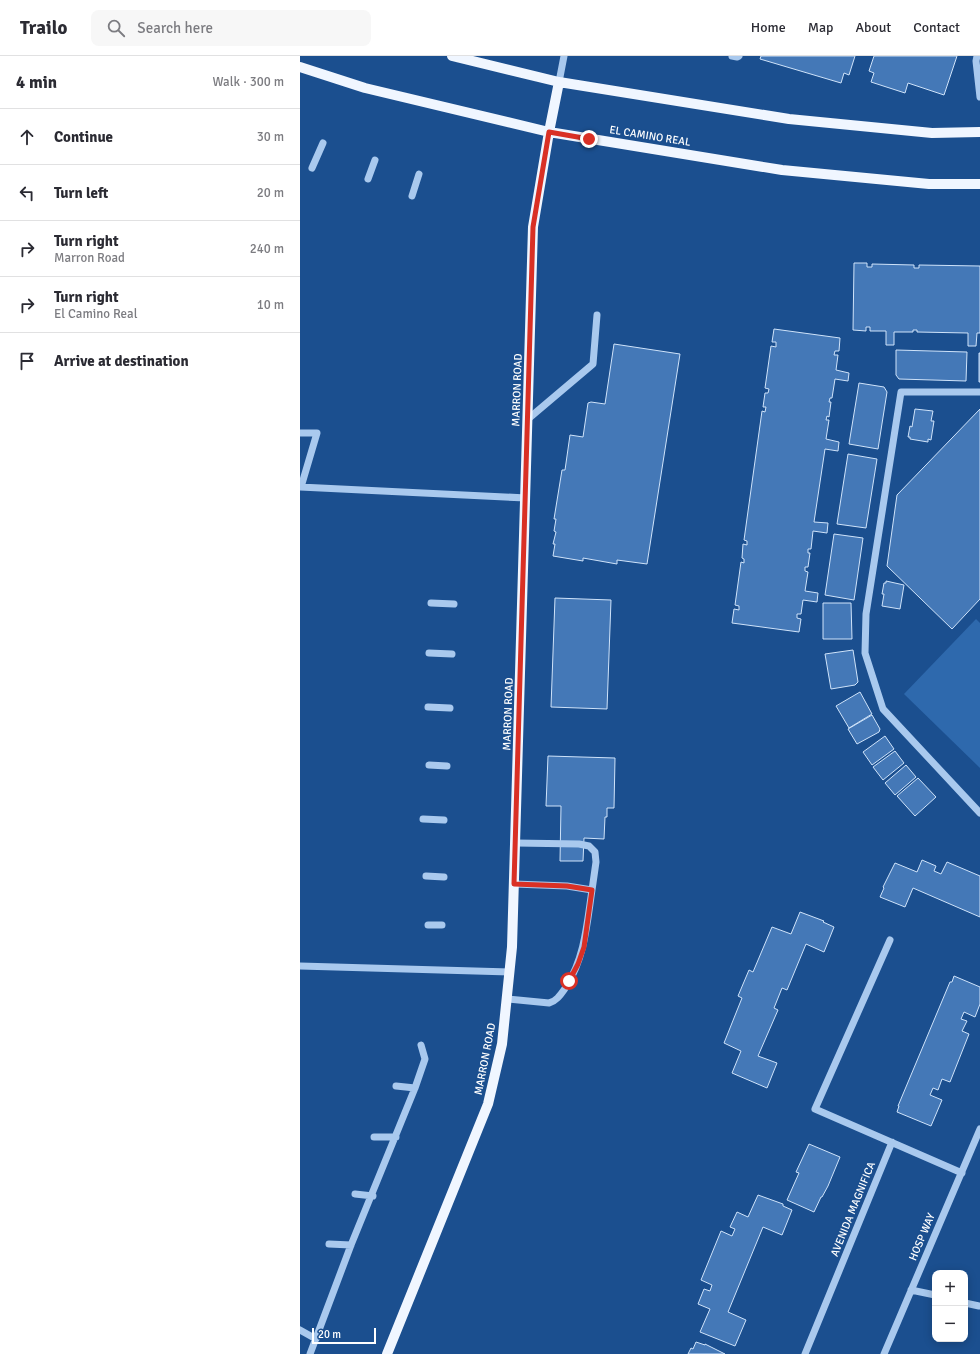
<!DOCTYPE html>
<html lang="en">
<head>
<meta charset="utf-8">
<style>
  body { margin:0; font-family:Signika,sans-serif; background:#f7f7f7; color:#2b2b33 }
  .controls { position:absolute; right:12px; bottom:12px; display:grid; overflow:hidden; border-radius:8px; box-shadow:0 2px 10px #0003 }
  .controls button { width:36px; height:36px; display:grid; place-items:center; padding:0; border:0; border-bottom:1px solid #e1e1e2; background:#fff; color:#2b2b33; font:20px sans-serif }
  .scale { position:absolute; left:12px; bottom:10px; width:64px; box-sizing:border-box; padding-left:4px; border:2px solid #fff; border-top:0; font-size:11px; line-height:14px; white-space:nowrap; color:#fff; -webkit-text-stroke:3px #1b4f8f; paint-order:stroke }
  .stop { position:absolute; width:12px; height:12px; margin:-9px; border:3px solid #d93025; border-radius:50%; background:#fff }
  .stop.end { background:#d93025; border-color:#fff; box-shadow:0 1px 4px #0008 }
  .list { margin:0; padding:0; list-style:none }
  h2 { display:flex; justify-content:space-between; align-items:center; height:52px; margin:0; padding:0 16px; font-size:17px }
  h2 small { font-size:13px; font-weight:400; color:#7c7c81 }
  .list li { display:grid; grid-template-columns:26px 1fr auto; gap:12px; align-items:center; box-sizing:border-box; height:56px; padding:0 16px; border-top:1px solid #e1e1e2 }
  .list b { display:block; font-size:15px; white-space:nowrap }
  .list p { margin:0; font-size:13px; white-space:nowrap; color:#7c7c81 }
  .list em { font-size:13px; font-style:normal; color:#7c7c81 }
  .icon { flex:none; width:22px; height:22px; fill:none; stroke:currentColor; stroke-width:2; stroke-linecap:round; stroke-linejoin:round }
  .map { position:relative; flex:none; width:680px; height:1298px; overflow:hidden }
  header { display:flex; align-items:center; gap:24px; box-sizing:border-box; height:56px; padding:0 20px; background:#fff; border-bottom:1px solid #e1e1e2 }
  header strong { font-size:19px }
  nav { display:flex; gap:22px; margin-inline-start:auto; font-size:14px }
  .search { width:280px; height:36px; background:#f7f7f7; display:flex; align-items:center; gap:10px; box-sizing:border-box; padding:0 14px; border-radius:8px; color:#7c7c81; font-size:15px }
  main { display:flex }
  aside { flex:1; background:#fff }
  .map>svg:first-child { display:block }
  .green { fill:#2e69ad }
  .building { fill:#4478b7; stroke:#cfe3fa }
  .lines { fill:none; stroke-linecap:round; stroke-linejoin:round }
  .minor { stroke:#a9c9ee; stroke-width:7 }
  .major { stroke:#f0f6ff; stroke-width:10 }
  .route { stroke:#d93025; stroke-width:5 }
  .labels { text-anchor:middle; dominant-baseline:central; stroke-width:3; stroke-linejoin:round; paint-order:stroke }
  .street-label { font-size:11px; fill:#fff; stroke:#1b4f8f }
</style>
</head>
<body>
<header>
<strong>Trailo</strong>
<div class="search"><svg class="icon" aria-label="search" viewBox="0 0 24 24"><circle cx="10" cy="10" r="6"/><path d="M15 15l6 6"/></svg>Search here</div>
<nav><a>Home</a><a>Map</a><a>About</a><a>Contact</a></nav>
</header>
<main>
<aside>
<h2>4 min<small>Walk · 300 m</small></h2>
<ul class="list">
<li><svg class="icon" aria-label="ahead" viewBox="0 0 24 24"><path d="M12 20V5M6 11l6-6 6 6"/></svg><div><b>Continue</b></div><em>30 m</em></li>
<li><svg class="icon" aria-label="left" viewBox="0 0 24 24"><path d="M17 20v-9H6M10 6l-5 5 5 5"/></svg><div><b>Turn left</b></div><em>20 m</em></li>
<li><svg class="icon" aria-label="right" viewBox="0 0 24 24"><path d="M7 20v-9h11M14 6l5 5-5 5"/></svg><div><b>Turn right</b><p>Marron Road</p></div><em>240 m</em></li>
<li><svg class="icon" aria-label="right" viewBox="0 0 24 24"><path d="M7 20v-9h11M14 6l5 5-5 5"/></svg><div><b>Turn right</b><p>El Camino Real</p></div><em>10 m</em></li>
<li><svg class="icon" aria-label="arrive" viewBox="0 0 24 24"><path d="M6 21V4h12l-3 4 3 4H6"/></svg><div><b>Arrive at destination</b></div></li>
</ul>
</aside>
<div class="map">
<svg width="680" height="1298" viewBox="0 0 680 1298">
  <rect width="100%" height="100%" fill="#1b4f8f"/>
  <path class="green" d="M 676,563 L 680,567 L 680,712 L 604,638 Z"/>
  <path class="building" d="M 461,0 L 555,0 L 549,19 L 544,17 L 541,27 L 460,3 Z
    M 574,0 L 657,0 L 644,39 L 608,27 L 605,37 L 571,26 L 574,17 L 569,15 Z
    M 554,207 L 567,207 L 567,211 L 572,211 L 572,208 L 614,209 L 614,212 L 619,212 L 619,209 L 680,210 L 680,277 L 677,277 L 676,290 L 668,290 L 668,277 L 617,276 L 617,274 L 613,274 L 613,276 L 594,276 L 594,289 L 586,289 L 586,275 L 570,275 L 570,271 L 566,271 L 566,275 L 553,274 Z
    M 474,273 L 540,282 L 539,295 L 535,295 L 534,299 L 538,299 L 536,314 L 549,317 L 548,325 L 535,323 L 532,342 L 530,342 L 529,346 L 531,346 L 529,361 L 527,360 L 526,364 L 529,364 L 526,383 L 539,386 L 538,395 L 525,393 L 514,466 L 528,467 L 527,477 L 513,475 L 511,493 L 508,493 L 508,497 L 510,497 L 508,511 L 505,511 L 505,515 L 508,516 L 505,535 L 518,537 L 517,546 L 503,544 L 501,558 L 497,558 L 497,562 L 501,563 L 499,576 L 432,567 L 434,553 L 439,554 L 439,550 L 435,549 L 441,506 L 444,507 L 444,503 L 442,502 L 443,488 L 447,489 L 447,485 L 444,484 L 462,355 L 465,356 L 466,351 L 463,351 L 465,337 L 468,337 L 469,333 L 465,332 L 471,290 L 476,291 L 476,286 L 472,286 Z
    M 314,288 L 380,298 L 347,508 L 317,504 L 317,508 L 283,502 L 283,505 L 253,500 L 255,488 L 253,488 L 256,476 L 254,475 L 256,463 L 254,463 L 262,414 L 265,414 L 270,379 L 283,381 L 288,347 L 291,346 L 305,348 Z
    M 596,294 L 667,296 L 666,325 L 599,323 L 596,319 Z
    M 679,297 L 680,297 L 680,326 L 679,326 Z
    M 559,327 L 584,331 L 587,336 L 578,393 L 549,388 Z
    M 615,353 L 633,355 L 631,365 L 634,365 L 631,384 L 628,383 L 628,386 L 610,383 L 610,381 L 608,381 L 610,370 L 612,371 Z
    M 680,353 L 680,543 L 652,573 L 587,510 L 597,439 Z
    M 548,398 L 577,403 L 566,472 L 537,468 Z
    M 534,478 L 563,482 L 554,544 L 525,539 Z
    M 586,525 L 604,529 L 600,553 L 582,550 L 584,538 L 582,538 L 584,527 L 586,527 Z
    M 255,542 L 311,544 L 307,653 L 251,651 Z
    M 523,547 L 551,547 L 552,583 L 523,583 Z
    M 553,594 L 558,626 L 555,629 L 531,633 L 525,598 Z
    M 560,636 L 572,658 L 549,672 L 536,650 Z
    M 572,659 L 580,673 L 579,676 L 557,688 L 548,673 Z
    M 585,680 L 594,693 L 572,709 L 563,696 Z
    M 595,695 L 604,707 L 583,724 L 573,711 Z
    M 248,700 L 315,702 L 314,752 L 307,752 L 307,761 L 305,761 L 304,783 L 284,782 L 283,805 L 260,805 L 261,750 L 246,750 Z
    M 606,709 L 616,721 L 595,739 L 585,727 Z
    M 618,722 L 636,741 L 615,760 L 597,740 Z
    M 622,804 L 636,810 L 634,815 L 641,818 L 647,806 L 680,820 L 680,861 L 613,832 L 605,851 L 580,841 L 584,832 L 583,831 L 595,807 L 617,816 Z
    M 500,856 L 524,865 L 523,866 L 534,871 L 524,896 L 506,888 L 487,934 L 482,932 L 474,952 L 478,954 L 458,1000 L 477,1007 L 467,1032 L 432,1017 L 441,995 L 424,987 L 442,942 L 438,940 L 449,914 L 453,916 L 472,871 L 491,878 Z
    M 654,920 L 680,931 L 680,948 L 675,961 L 664,956 L 661,963 L 667,965 L 662,975 L 669,978 L 650,1026 L 642,1023 L 638,1034 L 633,1032 L 630,1039 L 642,1044 L 631,1070 L 597,1056 L 599,1050 L 598,1050 L 650,926 L 652,926 Z
    M 509,1088 L 540,1101 L 528,1130 L 522,1141 L 521,1141 L 514,1156 L 487,1144 L 499,1117 L 496,1116 Z
    M 458,1139 L 483,1148 L 483,1150 L 492,1154 L 482,1179 L 463,1171 L 428,1256 L 446,1264 L 435,1290 L 400,1276 L 410,1253 L 398,1248 L 404,1233 L 410,1235 L 412,1229 L 401,1224 L 421,1175 L 432,1180 L 435,1173 L 430,1171 L 437,1156 L 448,1161 Z
    M 396,1286 L 405,1289 L 405,1288 L 425,1298 L 388,1298 L 391,1292 L 393,1293 Z"/>
  <g class="lines">
    <path class="minor" d="M 432,0 L 437,1 L 439,0
      M 677,0 L 676,5 L 680,41
      M 259,26 L 264,0
      M 12,112 L 23,87
      M 68,123 L 75,104
      M 112,140 L 119,118
      M 680,336 L 601,336 L 566,558 L 565,597 L 583,653 L 680,757
      M 228,363 L 293,308 L 297,259
      M 0,377 L 17,377 L 1,431
      M 0,431 L 226,442
      M 131,547 L 154,548
      M 129,597 L 152,598
      M 128,651 L 150,652
      M 129,709 L 147,710
      M 123,763 L 144,764
      M 216,787 L 279,788 L 289,790 L 295,796 L 296,806 L 292,834
      M 126,820 L 144,821
      M 128,869 L 142,869
      M 590,884 L 515,1053 L 662,1117
      M 0,910 L 210,916
      M 207,943 L 249,947 C 257,945 261,938 266,931 C 285,901 287,867 292,834 L 267,830 L 214,828
      M 96,1030 L 115,1032
      M 74,1081 L 96,1081
      M 55,1138 L 73,1140
      M 29,1188 L 51,1189
      M 611,1234 L 635,1239
      M 665,1247 L 679,1250
      M 0,1274 L 16,1283
      M 10,1298 L 51,1189 L 115,1032 L 125,1003 L 121,989
      M 505,1298 L 592,1086
      M 584,1298 L 680,1073"/>
    <path class="major" d="M 152,0 L 259,26 L 489,63 L 632,77 L 680,76
      M 0,11 L 65,32 L 249,76 L 482,114 L 629,128 L 680,128
      M 87,1298 L 188,1048 L 202,988 L 212,891 L 233,171 L 249,76 L 259,26"/>
  </g>
  <g class="lines">
    <path class="route" d="M 269,925 L 278,908 L 284,891 L 292,834 L 267,830 L 214,828 L 233,171 L 249,76 L 289,83"/>
  </g>
  <g class="labels">
    <g class="street-label">
      <text transform="translate(350 80) rotate(9)">EL CAMINO REAL</text>
      <text transform="translate(217 334) rotate(-88)">MARRON ROAD</text>
      <text transform="translate(208 658) rotate(-88)">MARRON ROAD</text>
      <text transform="translate(185 1003) rotate(-79)">MARRON ROAD</text>
      <text transform="translate(553 1153) rotate(-68)">AVENIDA MAGNIFICA</text>
      <text transform="translate(622 1181) rotate(-67)">HOSP WAY</text>
    </g>
  </g>
</svg>
<div class="controls">
<button>+</button>
<button>−</button>
</div>
<div class="scale">20 m</div>
<div class="stop" style="left:269px;top:925px"></div>
<div class="stop end" style="left:289px;top:83px"></div>
</div>
</main>
</body>
</html>
